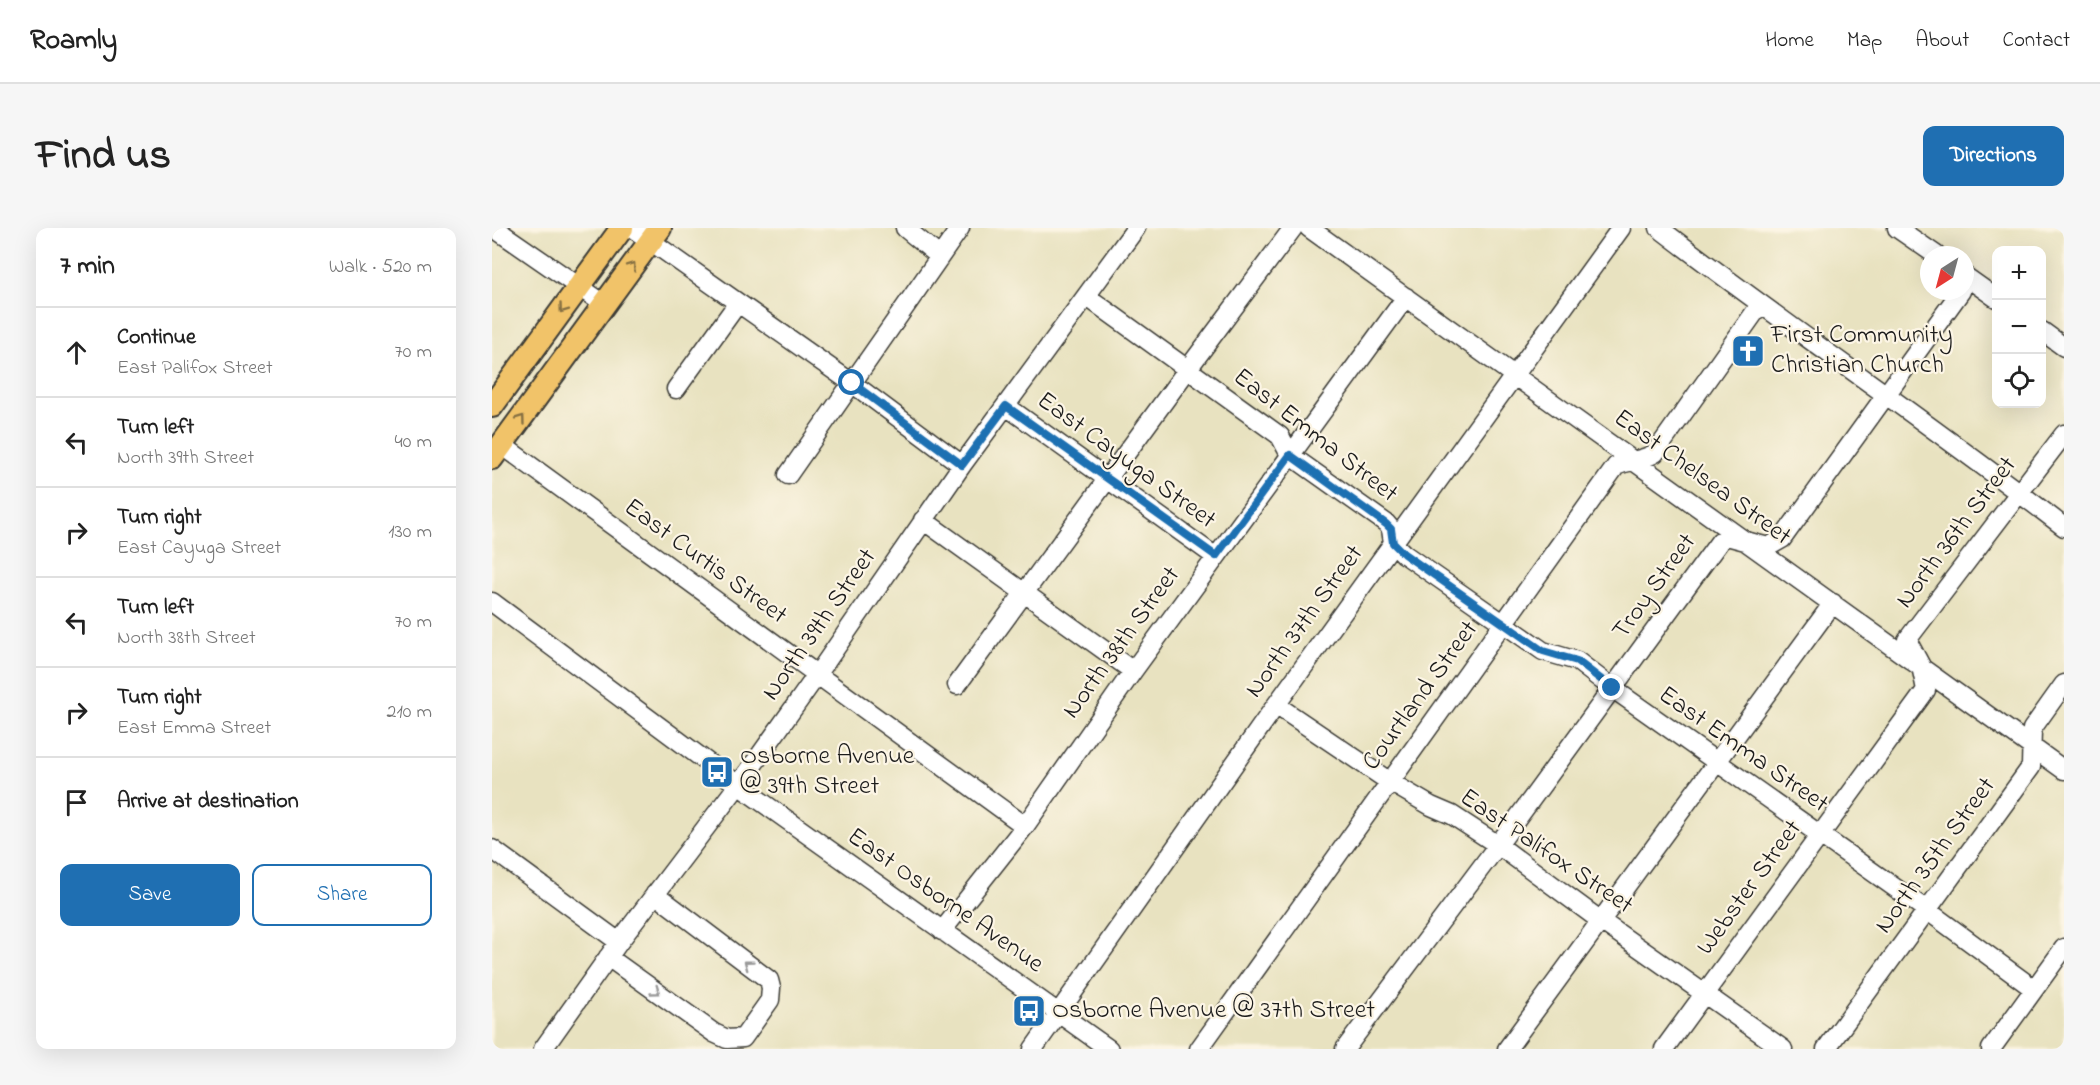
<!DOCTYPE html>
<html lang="en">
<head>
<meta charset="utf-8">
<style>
  body { margin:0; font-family:"Indie Flower",sans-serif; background:#f6f6f6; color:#222 }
  .controls { position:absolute; right:18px; top:18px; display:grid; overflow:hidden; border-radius:12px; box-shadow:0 6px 24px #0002 }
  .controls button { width:54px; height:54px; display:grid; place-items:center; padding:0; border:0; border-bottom:2px solid #e0e0e0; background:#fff; color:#222; font:30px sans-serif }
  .compass { position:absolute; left:1428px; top:18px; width:54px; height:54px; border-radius:50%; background:#fff; box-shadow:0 6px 24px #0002; rotate:216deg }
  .stop { position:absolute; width:18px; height:18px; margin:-14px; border:4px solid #1f6fb2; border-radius:50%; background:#fff }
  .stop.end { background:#1f6fb2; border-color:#fff; box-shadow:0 2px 6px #0008 }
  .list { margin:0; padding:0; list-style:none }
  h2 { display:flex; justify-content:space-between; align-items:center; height:78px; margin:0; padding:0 24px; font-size:26px }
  h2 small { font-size:20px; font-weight:400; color:#767676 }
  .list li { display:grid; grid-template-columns:39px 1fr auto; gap:18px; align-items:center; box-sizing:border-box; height:90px; padding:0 24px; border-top:2px solid #e0e0e0 }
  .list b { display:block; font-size:22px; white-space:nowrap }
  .list p { margin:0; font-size:20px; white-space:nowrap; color:#767676 }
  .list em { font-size:20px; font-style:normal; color:#767676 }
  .actions { display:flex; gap:12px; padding:18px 24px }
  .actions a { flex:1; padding:14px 0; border:2px solid #1f6fb2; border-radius:12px; text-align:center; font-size:21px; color:#1f6fb2 }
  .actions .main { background:#1f6fb2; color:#fff }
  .icon { flex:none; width:33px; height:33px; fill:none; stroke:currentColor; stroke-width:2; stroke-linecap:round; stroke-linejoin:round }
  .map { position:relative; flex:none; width:1572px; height:821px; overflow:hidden; border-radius:12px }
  header { display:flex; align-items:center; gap:36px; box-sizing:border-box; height:84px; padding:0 30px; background:#fff; border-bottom:2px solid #e0e0e0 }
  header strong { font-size:28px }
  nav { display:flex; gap:33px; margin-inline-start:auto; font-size:21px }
  .intro { display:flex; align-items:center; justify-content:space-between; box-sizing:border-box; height:144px; padding:0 36px }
  h1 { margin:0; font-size:42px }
  .button { padding:15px 27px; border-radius:12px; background:#1f6fb2; color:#fff; font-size:21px; font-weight:700 }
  main { display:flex; gap:36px; padding:0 36px }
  aside { flex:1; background:#fff; border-radius:12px; box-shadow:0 6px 24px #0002 }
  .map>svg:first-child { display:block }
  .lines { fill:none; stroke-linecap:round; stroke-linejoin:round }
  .minor-casing { stroke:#3b3a35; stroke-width:21 }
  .major-casing { stroke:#3b3a35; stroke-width:26 }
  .minor { stroke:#fff; stroke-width:18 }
  .major { stroke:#f1c369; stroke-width:22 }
  .oneway { stroke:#867042 }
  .oneway2 { stroke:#999 }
  .route { stroke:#1f6fb2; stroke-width:8 }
  .labels { text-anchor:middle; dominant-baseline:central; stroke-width:4.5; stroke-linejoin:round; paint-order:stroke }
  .poi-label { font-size:26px; fill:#1c1c1c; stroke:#fcf5e5; text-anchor:start }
  .street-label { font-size:26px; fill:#1c1c1c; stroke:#fcf5e5 }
</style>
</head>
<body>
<header>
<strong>Roamly</strong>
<nav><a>Home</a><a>Map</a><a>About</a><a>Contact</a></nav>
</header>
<div class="intro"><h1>Find us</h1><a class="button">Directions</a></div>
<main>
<aside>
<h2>7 min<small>Walk · 520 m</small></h2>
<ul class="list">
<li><svg class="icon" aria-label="ahead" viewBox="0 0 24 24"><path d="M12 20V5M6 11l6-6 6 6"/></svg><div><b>Continue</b><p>East Palifox Street</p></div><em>70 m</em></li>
<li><svg class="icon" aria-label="left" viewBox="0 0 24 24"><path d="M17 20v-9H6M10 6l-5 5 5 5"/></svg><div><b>Turn left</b><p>North 39th Street</p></div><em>40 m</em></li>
<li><svg class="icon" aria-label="right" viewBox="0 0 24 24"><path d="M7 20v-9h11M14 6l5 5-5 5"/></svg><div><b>Turn right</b><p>East Cayuga Street</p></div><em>130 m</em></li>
<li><svg class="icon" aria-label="left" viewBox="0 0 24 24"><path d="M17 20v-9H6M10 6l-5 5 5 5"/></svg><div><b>Turn left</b><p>North 38th Street</p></div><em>70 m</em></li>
<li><svg class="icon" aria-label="right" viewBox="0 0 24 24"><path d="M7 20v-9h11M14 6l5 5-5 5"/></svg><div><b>Turn right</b><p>East Emma Street</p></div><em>210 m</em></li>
<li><svg class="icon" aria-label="arrive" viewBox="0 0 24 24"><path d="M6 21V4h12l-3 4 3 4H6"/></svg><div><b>Arrive at destination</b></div></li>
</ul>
<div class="actions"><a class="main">Save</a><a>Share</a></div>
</aside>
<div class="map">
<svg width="1572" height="821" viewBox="0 0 1572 821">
  <rect width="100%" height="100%" fill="#fcf5e5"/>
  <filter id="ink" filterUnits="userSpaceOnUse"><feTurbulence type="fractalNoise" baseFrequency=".0167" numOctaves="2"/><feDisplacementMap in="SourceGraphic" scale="12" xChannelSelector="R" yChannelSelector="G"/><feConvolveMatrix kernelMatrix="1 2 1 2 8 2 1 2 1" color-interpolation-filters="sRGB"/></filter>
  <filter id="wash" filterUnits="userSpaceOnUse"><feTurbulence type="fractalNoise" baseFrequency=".008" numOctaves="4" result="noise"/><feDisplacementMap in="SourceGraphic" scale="24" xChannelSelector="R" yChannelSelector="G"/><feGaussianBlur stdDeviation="1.35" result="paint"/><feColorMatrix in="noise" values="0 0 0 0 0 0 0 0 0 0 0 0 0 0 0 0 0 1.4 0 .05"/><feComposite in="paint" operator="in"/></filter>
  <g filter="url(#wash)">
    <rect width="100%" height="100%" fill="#e8e2c0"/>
  </g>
  <g filter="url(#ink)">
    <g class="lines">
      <defs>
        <path id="minor" d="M 2,0 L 112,76
          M 140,0 L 360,155 L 470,237
          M 413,0 L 447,28
          M 817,0 L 1572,542
          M 1167,0 C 1300,102 1439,196 1572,299
          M 1405,0 L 1444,27
          M 1473,48 L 1504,70
          M 594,68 L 788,208 L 798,227 L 894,295 L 899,301 L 901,315 L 912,326 L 1051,423 L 1085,433 L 1120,460 L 1436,683 L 1542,761
          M 1550,103 L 1572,119
          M 184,161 L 246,75
          M 514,178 L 724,329
          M 10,217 L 533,598
          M 296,247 L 468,0
          M 431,292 L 641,443
          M 0,374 L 246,557 L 617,821
          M 465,457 L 695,142 L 801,0
          M 784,477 L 898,554 L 939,578 L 960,587 L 1006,617 L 1109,693 L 1291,821
          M 0,621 L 127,714
          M 450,703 L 533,598 L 641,443 L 914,69
          M 116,729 L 222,805 L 235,811 L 251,810 L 278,772 L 279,760 L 277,752 L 163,666
          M 51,821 L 127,714 L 256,544 L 325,447 L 470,237 L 644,0
          M 541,821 L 784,477 L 1129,0
          M 707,821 L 1124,238 C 1137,232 1151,233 1163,225 L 1268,77
          M 853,821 L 1006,617 L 1228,313 L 1235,308 L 1276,319 L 1290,311 L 1469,63
          M 1015,821 L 1341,375
          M 1172,821 L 1434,462 L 1429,438 L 1415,412 L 1572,206
          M 1334,821 L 1539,539 L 1540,501 L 1572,456
          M 1499,821 L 1572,720"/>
        <path id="major" d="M 0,178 L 130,0
          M 0,230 L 168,0"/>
      </defs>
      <use href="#minor" class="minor-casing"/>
      <use href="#major" class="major-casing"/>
      <use href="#minor" class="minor"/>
      <use href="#major" class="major"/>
    </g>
    <defs><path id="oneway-chevron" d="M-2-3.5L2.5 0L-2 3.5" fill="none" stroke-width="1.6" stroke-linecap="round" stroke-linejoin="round" transform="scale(1.5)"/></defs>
    <g class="oneway">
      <use href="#oneway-chevron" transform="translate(140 38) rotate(-54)"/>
      <use href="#oneway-chevron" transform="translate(71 81) rotate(126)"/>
      <use href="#oneway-chevron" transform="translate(29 191) rotate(-54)"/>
    </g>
    <g class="oneway2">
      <use href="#oneway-chevron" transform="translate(256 736) rotate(-143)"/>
      <use href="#oneway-chevron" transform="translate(164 763) rotate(36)"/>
    </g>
  </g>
  <g class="lines" filter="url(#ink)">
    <path class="route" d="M 360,155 L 470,237 L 514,178 L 724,328 L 798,227 L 894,296 L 899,301 L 901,315 L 912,326 L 1051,423 L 1085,433 L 1120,460"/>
  </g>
  <defs>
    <symbol id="church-square" viewBox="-11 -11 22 22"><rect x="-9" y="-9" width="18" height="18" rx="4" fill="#1f6fb2" stroke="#fcf5e5"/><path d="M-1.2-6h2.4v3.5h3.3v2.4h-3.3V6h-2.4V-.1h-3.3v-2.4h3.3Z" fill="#fff"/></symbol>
    <symbol id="bus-square" viewBox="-11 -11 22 22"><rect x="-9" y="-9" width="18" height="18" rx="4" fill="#1f6fb2" stroke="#fcf5e5"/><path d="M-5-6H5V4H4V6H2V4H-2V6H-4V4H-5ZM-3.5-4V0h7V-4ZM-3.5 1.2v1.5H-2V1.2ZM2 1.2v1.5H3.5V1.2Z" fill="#fff"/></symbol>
  </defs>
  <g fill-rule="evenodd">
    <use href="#church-square" x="1237" y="104" width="38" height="38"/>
    <use href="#bus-square" x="206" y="525" width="38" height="38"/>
    <use href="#bus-square" x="518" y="764" width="38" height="38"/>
  </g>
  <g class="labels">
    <g class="poi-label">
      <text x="1279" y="108">First Community<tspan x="1279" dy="30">Christian Church</tspan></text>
      <text x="248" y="529">Osborne Avenue<tspan x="248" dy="30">@ 39th Street</tspan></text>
      <text x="560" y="783">Osborne Avenue @ 37th Street</text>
    </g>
    <g class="street-label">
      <text transform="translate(823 208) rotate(38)">East Emma Street</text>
      <text transform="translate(634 233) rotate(36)">East Cayuga Street</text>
      <text transform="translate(1210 250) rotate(36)">East Chelsea Street</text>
      <text transform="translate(1465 305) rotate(-53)">North 36th Street</text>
      <text transform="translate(213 334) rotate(36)">East Curtis Street</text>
      <text transform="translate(1163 359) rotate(-54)">Troy Street</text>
      <text transform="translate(813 394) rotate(-54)">North 37th Street</text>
      <text transform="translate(328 397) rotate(-55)">North 39th Street</text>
      <text transform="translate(630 415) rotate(-54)">North 38th Street</text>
      <text transform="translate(929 468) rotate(-54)">Courtland Street</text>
      <text transform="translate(1251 522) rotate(35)">East Emma Street</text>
      <text transform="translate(1054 624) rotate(34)">East Palifox Street</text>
      <text transform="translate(1444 628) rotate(-54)">North 35th Street</text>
      <text transform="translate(1258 660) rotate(-54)">Webster Street</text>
      <text transform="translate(453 673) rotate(35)">East Osborne Avenue</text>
    </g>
  </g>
</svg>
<div class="controls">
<button>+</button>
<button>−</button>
<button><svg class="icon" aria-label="locate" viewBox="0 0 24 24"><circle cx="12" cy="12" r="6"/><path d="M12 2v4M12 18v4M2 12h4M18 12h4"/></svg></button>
</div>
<svg class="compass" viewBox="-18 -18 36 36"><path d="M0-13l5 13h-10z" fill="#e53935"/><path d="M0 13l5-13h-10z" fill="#767676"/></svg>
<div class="stop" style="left:360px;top:155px"></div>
<div class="stop end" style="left:1120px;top:460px"></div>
</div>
</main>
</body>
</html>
